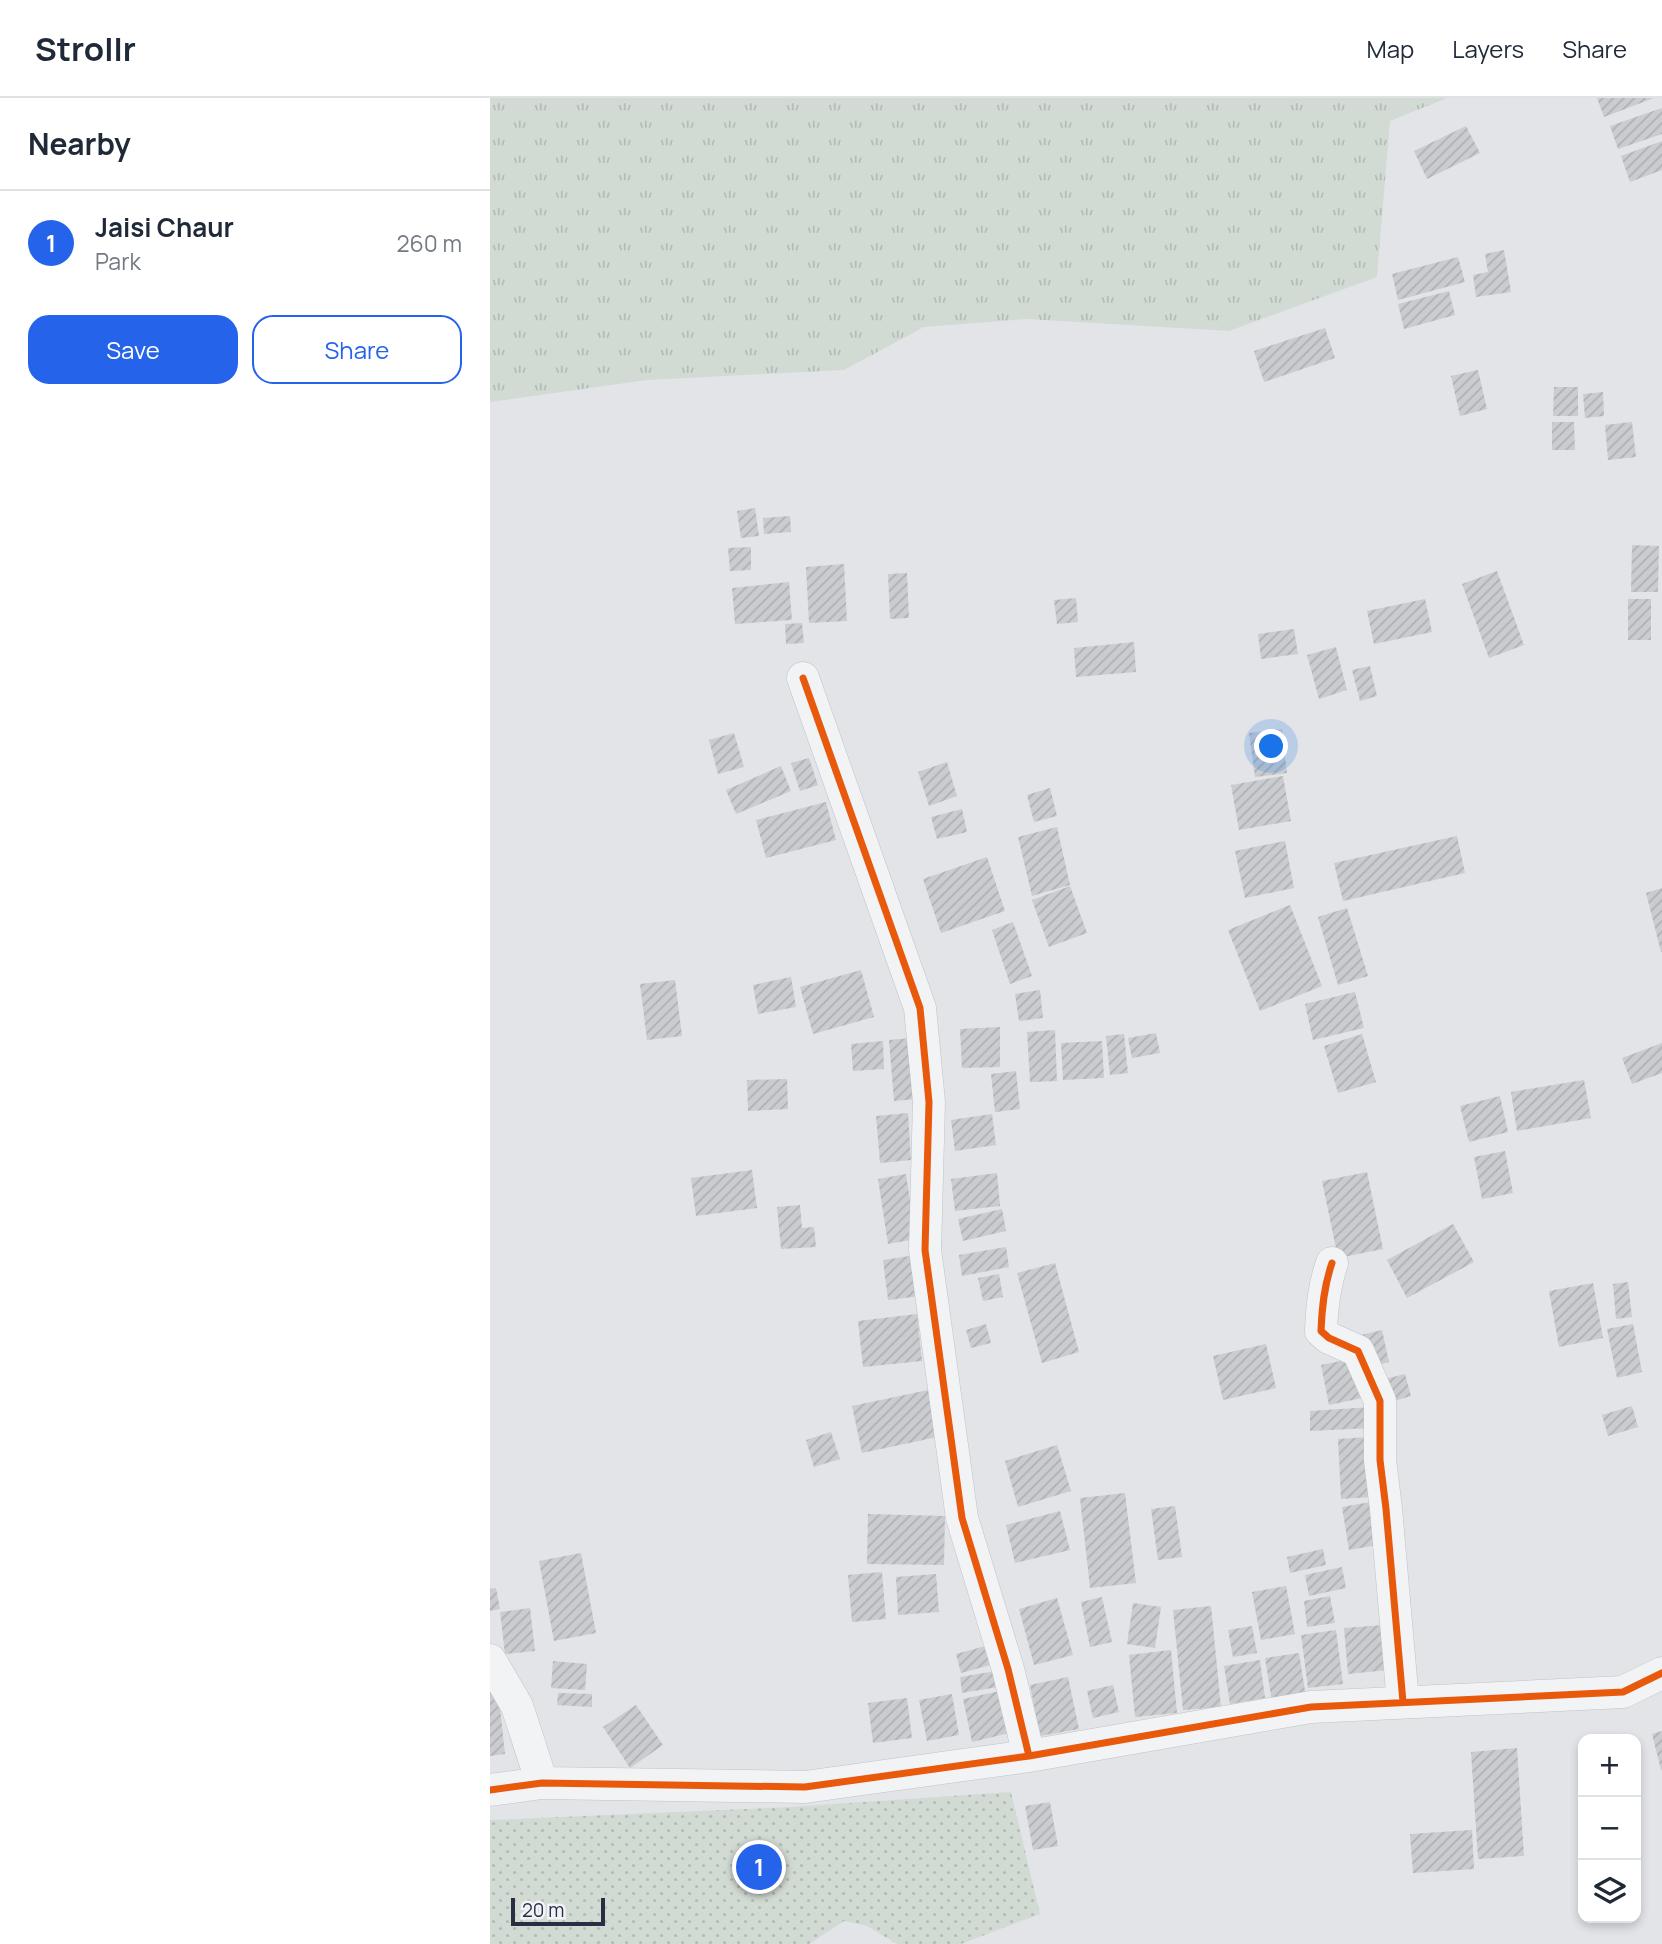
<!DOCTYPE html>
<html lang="en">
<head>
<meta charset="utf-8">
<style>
  body { margin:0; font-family:Manrope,sans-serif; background:#f2f2f3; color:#1f2937 }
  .controls { position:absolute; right:21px; bottom:21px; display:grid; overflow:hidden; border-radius:14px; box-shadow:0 4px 10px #0003 }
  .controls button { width:63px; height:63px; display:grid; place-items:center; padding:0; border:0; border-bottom:2px solid #e0e1e3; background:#fff; color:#1f2937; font:35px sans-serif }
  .scale { position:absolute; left:21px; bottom:18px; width:94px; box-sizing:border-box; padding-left:7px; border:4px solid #282f42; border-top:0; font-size:19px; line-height:24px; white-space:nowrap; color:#282f42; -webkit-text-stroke:5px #f1f3f7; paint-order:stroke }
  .you { position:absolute; left:782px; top:649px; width:24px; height:24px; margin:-18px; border:5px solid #fff; border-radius:50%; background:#1a73e8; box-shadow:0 0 0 10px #1a73e833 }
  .badge { display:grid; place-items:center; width:46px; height:46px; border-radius:50%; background:#2563eb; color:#fff; font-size:23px; font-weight:700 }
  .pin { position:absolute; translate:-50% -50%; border:4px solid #fff; box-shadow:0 2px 7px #0006 }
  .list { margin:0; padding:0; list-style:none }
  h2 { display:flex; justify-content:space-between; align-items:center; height:91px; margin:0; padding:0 28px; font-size:30px }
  h2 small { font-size:23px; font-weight:400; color:#747a83 }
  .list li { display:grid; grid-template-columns:46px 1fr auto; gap:21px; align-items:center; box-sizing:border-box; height:105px; padding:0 28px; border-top:2px solid #e0e1e3 }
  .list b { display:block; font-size:26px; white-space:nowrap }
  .list p { margin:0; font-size:23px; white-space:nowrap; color:#747a83 }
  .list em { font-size:23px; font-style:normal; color:#747a83 }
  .actions { display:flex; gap:14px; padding:21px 28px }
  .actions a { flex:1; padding:16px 0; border:2px solid #2563eb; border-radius:21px; text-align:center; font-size:24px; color:#2563eb }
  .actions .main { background:#2563eb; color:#fff }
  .icon { flex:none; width:38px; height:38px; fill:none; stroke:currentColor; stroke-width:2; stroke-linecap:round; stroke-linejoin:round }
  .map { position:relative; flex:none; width:1172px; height:1846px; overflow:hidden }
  header { display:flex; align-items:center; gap:42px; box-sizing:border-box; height:98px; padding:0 35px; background:#fff; border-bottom:2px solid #e0e1e3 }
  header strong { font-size:33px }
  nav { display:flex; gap:38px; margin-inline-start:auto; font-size:24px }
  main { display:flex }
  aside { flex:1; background:#fff }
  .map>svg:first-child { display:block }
  .grass { fill:url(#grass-tufts) }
  .park { fill:url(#park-dots) }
  .building { fill:url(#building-hatch) }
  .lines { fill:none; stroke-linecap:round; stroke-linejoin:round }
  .street-casing { stroke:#c1c2c6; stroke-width:33 }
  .street { stroke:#f2f3f5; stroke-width:32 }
  .cycleway-casing { stroke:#f1f3f7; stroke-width:11 }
  .cycleway { stroke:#e8590c; stroke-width:7 }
</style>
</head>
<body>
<header>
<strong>Strollr</strong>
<nav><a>Map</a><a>Layers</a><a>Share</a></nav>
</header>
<main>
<aside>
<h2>Nearby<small></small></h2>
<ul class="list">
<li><span class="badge">1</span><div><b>Jaisi Chaur</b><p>Park</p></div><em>260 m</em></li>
</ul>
<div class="actions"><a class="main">Save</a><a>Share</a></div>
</aside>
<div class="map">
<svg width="1172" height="1846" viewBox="0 0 1172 1846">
  <defs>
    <pattern id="grass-tufts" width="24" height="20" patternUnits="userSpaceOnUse" patternTransform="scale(1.75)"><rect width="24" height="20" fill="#d2dbd3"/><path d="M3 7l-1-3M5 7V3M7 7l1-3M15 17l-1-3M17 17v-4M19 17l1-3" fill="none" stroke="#b4bcb6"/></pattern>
    <pattern id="park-dots" width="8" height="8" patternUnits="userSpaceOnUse" patternTransform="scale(1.75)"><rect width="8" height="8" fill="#d2dbd3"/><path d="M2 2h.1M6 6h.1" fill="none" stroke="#b4bcb6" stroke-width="1.8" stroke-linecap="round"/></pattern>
    <pattern id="building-hatch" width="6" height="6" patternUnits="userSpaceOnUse" patternTransform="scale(1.75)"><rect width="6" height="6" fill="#cbccd0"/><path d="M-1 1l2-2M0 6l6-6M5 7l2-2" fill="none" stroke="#aeb0b4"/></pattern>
  </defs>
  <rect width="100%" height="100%" fill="#e3e4e8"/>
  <path class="grass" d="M 0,0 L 957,0 L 900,23 L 887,179 L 739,233 L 536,221 L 434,229 L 354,272 L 157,282 L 0,304 Z"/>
  <path class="park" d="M 521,1694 L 550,1816 L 471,1846 L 407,1846 L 377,1828 L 354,1823 L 319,1846 L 0,1846 L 0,1722 L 300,1709 Z"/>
  <path class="building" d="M 1107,0 L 1164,0 L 1114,19 Z
    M 1172,10 L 1172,36 L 1128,51 L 1120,28 Z
    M 976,28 L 990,55 L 937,81 L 924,53 Z
    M 1172,43 L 1172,72 L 1140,84 L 1131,58 Z
    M 1014,152 L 1021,194 L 986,199 L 983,177 L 998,174 L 995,156 Z
    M 968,159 L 975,184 L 908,202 L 902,176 Z
    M 959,193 L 965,217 L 914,231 L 908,206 Z
    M 835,230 L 845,260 L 774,284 L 764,253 Z
    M 988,272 L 997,311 L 970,318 L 961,278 Z
    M 1064,289 L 1088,289 L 1088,318 L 1063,318 Z
    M 1113,294 L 1114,318 L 1095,320 L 1093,296 Z
    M 1062,324 L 1084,324 L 1085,352 L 1062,352 Z
    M 1142,324 L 1146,359 L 1118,362 L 1115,327 Z
    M 265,410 L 269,438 L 251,440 L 247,413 Z
    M 300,418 L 301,434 L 274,436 L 273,420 Z
    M 1142,447 L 1169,448 L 1168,494 L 1141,494 Z
    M 261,449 L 261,472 L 240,473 L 238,450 Z
    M 354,466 L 357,523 L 319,525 L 316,469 Z
    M 1007,473 L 1034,547 L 999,560 L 972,486 Z
    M 417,475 L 419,520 L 400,521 L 398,476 Z
    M 299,484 L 302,522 L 245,526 L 242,490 Z
    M 586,500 L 588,524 L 567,526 L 564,502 Z
    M 935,501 L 942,534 L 884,546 L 877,513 Z
    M 1138,501 L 1161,501 L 1161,542 L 1138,542 Z
    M 312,525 L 314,545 L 296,546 L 295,526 Z
    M 804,531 L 808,556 L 771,561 L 768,536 Z
    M 644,544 L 646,574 L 586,579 L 584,550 Z
    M 846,549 L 857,592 L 829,601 L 817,557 Z
    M 880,568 L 887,598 L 870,603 L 862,572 Z
    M 792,631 L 797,675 L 765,679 L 759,635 Z
    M 244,635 L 254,669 L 228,676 L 219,642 Z
    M 319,660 L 328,687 L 310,693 L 301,665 Z
    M 457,664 L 467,698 L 439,708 L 428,674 Z
    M 291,668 L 301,693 L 246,716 L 236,692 Z
    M 793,678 L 801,723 L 749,732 L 741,687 Z
    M 560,690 L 567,718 L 544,724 L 537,697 Z
    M 336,704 L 346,742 L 276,760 L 266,722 Z
    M 472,711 L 477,734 L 447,741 L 441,719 Z
    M 567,729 L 580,787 L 542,798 L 528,739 Z
    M 967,738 L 975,775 L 853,803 L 844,765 Z
    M 795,743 L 804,790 L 755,800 L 745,753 Z
    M 497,759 L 515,813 L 451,835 L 433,781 Z
    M 580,788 L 597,835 L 559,849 L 542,802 Z
    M 1172,790 L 1172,854 L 1171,854 L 1156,795 Z
    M 800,807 L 832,888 L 770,913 L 738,832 Z
    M 857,810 L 878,878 L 848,887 L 828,819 Z
    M 523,824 L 542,878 L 520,886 L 502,832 Z
    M 371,872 L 384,919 L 323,936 L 310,889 Z
    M 301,879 L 306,909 L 268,916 L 263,887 Z
    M 185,882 L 192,938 L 157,942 L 150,886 Z
    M 550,892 L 553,920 L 529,923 L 525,896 Z
    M 865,894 L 874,930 L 823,942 L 815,906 Z
    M 510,929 L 510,969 L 472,970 L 470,931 Z
    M 565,932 L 567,983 L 540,984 L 537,934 Z
    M 666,935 L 670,955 L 642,960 L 638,940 Z
    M 634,936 L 638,975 L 620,977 L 616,938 Z
    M 872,936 L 886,984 L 848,995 L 834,948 Z
    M 422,940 L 427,1001 L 404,1003 L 399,942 Z
    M 393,943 L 394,971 L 363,973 L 361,946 Z
    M 612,943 L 614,980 L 573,982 L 571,945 Z
    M 1172,945 L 1172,975 L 1142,986 L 1132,960 Z
    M 526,973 L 530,1011 L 505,1014 L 501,976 Z
    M 297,981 L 298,1011 L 258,1013 L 257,982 Z
    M 1094,982 L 1101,1020 L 1027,1033 L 1021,994 Z
    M 1010,998 L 1018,1034 L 979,1044 L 970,1008 Z
    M 418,1015 L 421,1062 L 390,1065 L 386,1018 Z
    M 502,1016 L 506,1047 L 465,1053 L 461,1022 Z
    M 1015,1053 L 1023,1095 L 992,1101 L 984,1059 Z
    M 262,1072 L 267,1110 L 206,1118 L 201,1080 Z
    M 877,1074 L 893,1151 L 848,1160 L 832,1083 Z
    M 507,1075 L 510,1108 L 465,1113 L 461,1081 Z
    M 416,1076 L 426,1141 L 398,1146 L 388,1081 Z
    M 310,1107 L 312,1130 L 324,1129 L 326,1149 L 291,1151 L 287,1109 Z
    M 512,1111 L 516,1133 L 473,1143 L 468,1121 Z
    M 963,1126 L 984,1164 L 917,1200 L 897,1162 Z
    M 516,1149 L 519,1169 L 472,1178 L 469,1157 Z
    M 426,1157 L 431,1198 L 398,1202 L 393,1162 Z
    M 565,1165 L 589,1254 L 552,1265 L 527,1175 Z
    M 509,1176 L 513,1199 L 493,1203 L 488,1180 Z
    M 1138,1184 L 1142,1219 L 1126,1221 L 1123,1186 Z
    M 1103,1185 L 1113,1240 L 1069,1249 L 1059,1193 Z
    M 427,1216 L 432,1263 L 373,1269 L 368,1223 Z
    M 496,1226 L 501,1245 L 481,1250 L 476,1232 Z
    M 1143,1226 L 1152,1274 L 1127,1280 L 1117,1231 Z
    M 892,1232 L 899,1264 L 878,1270 L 871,1237 Z
    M 776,1246 L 786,1290 L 733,1302 L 723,1258 Z
    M 865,1260 L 872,1300 L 839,1307 L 831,1267 Z
    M 915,1276 L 921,1298 L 901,1304 L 895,1281 Z
    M 443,1291 L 452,1338 L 372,1355 L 362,1308 Z
    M 1142,1308 L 1148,1329 L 1118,1338 L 1112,1317 Z
    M 881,1309 L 881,1330 L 820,1333 L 820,1313 Z
    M 341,1334 L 350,1361 L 324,1369 L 316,1342 Z
    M 878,1339 L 882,1399 L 851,1401 L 848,1341 Z
    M 567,1347 L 581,1393 L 528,1409 L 515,1363 Z
    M 635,1395 L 646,1485 L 600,1490 L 590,1400 Z
    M 886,1403 L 893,1446 L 859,1452 L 852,1409 Z
    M 685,1408 L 692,1459 L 668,1462 L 661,1411 Z
    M 570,1413 L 580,1452 L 525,1465 L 516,1427 Z
    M 378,1416 L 455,1418 L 454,1467 L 377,1466 Z
    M 833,1451 L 836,1467 L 800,1475 L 797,1459 Z
    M 91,1455 L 106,1535 L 64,1543 L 49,1463 Z
    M 852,1469 L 856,1490 L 819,1498 L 815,1477 Z
    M 392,1474 L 396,1521 L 362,1524 L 358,1477 Z
    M 446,1476 L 449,1514 L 408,1517 L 406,1479 Z
    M 796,1488 L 805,1536 L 771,1542 L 762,1494 Z
    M 6,1490 L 10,1511 L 0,1513 L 0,1491 Z
    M 840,1498 L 845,1525 L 817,1529 L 814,1503 Z
    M 612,1499 L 622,1544 L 600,1549 L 591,1504 Z
    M 567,1500 L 583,1557 L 544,1567 L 529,1511 Z
    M 643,1505 L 671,1509 L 665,1550 L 637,1546 Z
    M 721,1508 L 731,1609 L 693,1612 L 683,1512 Z
    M 40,1510 L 45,1553 L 15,1556 L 10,1514 Z
    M 894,1527 L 898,1572 L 858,1576 L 854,1530 Z
    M 762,1528 L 767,1555 L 743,1559 L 738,1532 Z
    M 846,1532 L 853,1586 L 818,1590 L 811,1537 Z
    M 503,1546 L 508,1565 L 471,1575 L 466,1556 Z
    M 681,1552 L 687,1615 L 645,1619 L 639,1557 Z
    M 809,1555 L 816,1599 L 782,1604 L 775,1560 Z
    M 770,1562 L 775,1600 L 740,1606 L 734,1568 Z
    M 63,1563 L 97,1566 L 95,1592 L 61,1590 Z
    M 506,1573 L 508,1589 L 472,1595 L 470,1579 Z
    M 578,1579 L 589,1631 L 550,1638 L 540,1587 Z
    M 623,1587 L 629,1614 L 603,1620 L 597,1593 Z
    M 8,1591 L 15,1656 L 0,1658 L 0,1592 Z
    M 510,1593 L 519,1635 L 482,1644 L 473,1601 Z
    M 68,1595 L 102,1596 L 102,1609 L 67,1607 Z
    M 462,1596 L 469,1637 L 437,1643 L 429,1602 Z
    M 417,1600 L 422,1640 L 383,1645 L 378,1605 Z
    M 146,1607 L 173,1647 L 140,1670 L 113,1629 Z
    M 1172,1633 L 1172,1672 L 1171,1672 L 1162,1636 Z
    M 1027,1650 L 1034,1758 L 988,1761 L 981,1654 Z
    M 560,1704 L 568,1748 L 543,1752 L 535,1708 Z
    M 982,1732 L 984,1771 L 923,1775 L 920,1736 Z"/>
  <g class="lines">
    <defs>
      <path id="street" d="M 313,580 L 430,910 L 439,1004 L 435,1152 L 472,1420 L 518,1571 L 539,1658
        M 842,1165 C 834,1188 832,1209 831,1233 L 839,1240 L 868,1253 L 890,1303 L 890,1362 L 896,1411 L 913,1604
        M 0,1562 L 27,1608 L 52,1685
        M 0,1692 L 52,1685 L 315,1689 L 539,1658 L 821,1609 L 1133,1594 L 1172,1575"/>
    </defs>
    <use href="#street" class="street-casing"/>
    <use href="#street" class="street"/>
    <defs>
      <path id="cycleway" d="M 313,580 L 430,910 L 439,1004 L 435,1152 L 472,1420 L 518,1571 L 539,1658
        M 842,1165 C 834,1188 832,1209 831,1233 L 839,1240 L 868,1253 L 890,1303 L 890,1362 L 896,1411 L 913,1604
        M 0,1692 L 52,1685 L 315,1689 L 539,1658 L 821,1609 L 1133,1594 L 1172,1575"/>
    </defs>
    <use href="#cycleway" class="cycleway-casing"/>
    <use href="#cycleway" class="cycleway"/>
  </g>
</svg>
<div class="controls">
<button>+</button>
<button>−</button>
<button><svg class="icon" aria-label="layers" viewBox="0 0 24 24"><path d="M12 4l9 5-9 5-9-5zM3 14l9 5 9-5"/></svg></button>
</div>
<div class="scale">20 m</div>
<div class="you"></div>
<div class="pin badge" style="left:269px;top:1769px">1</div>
</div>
</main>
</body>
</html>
